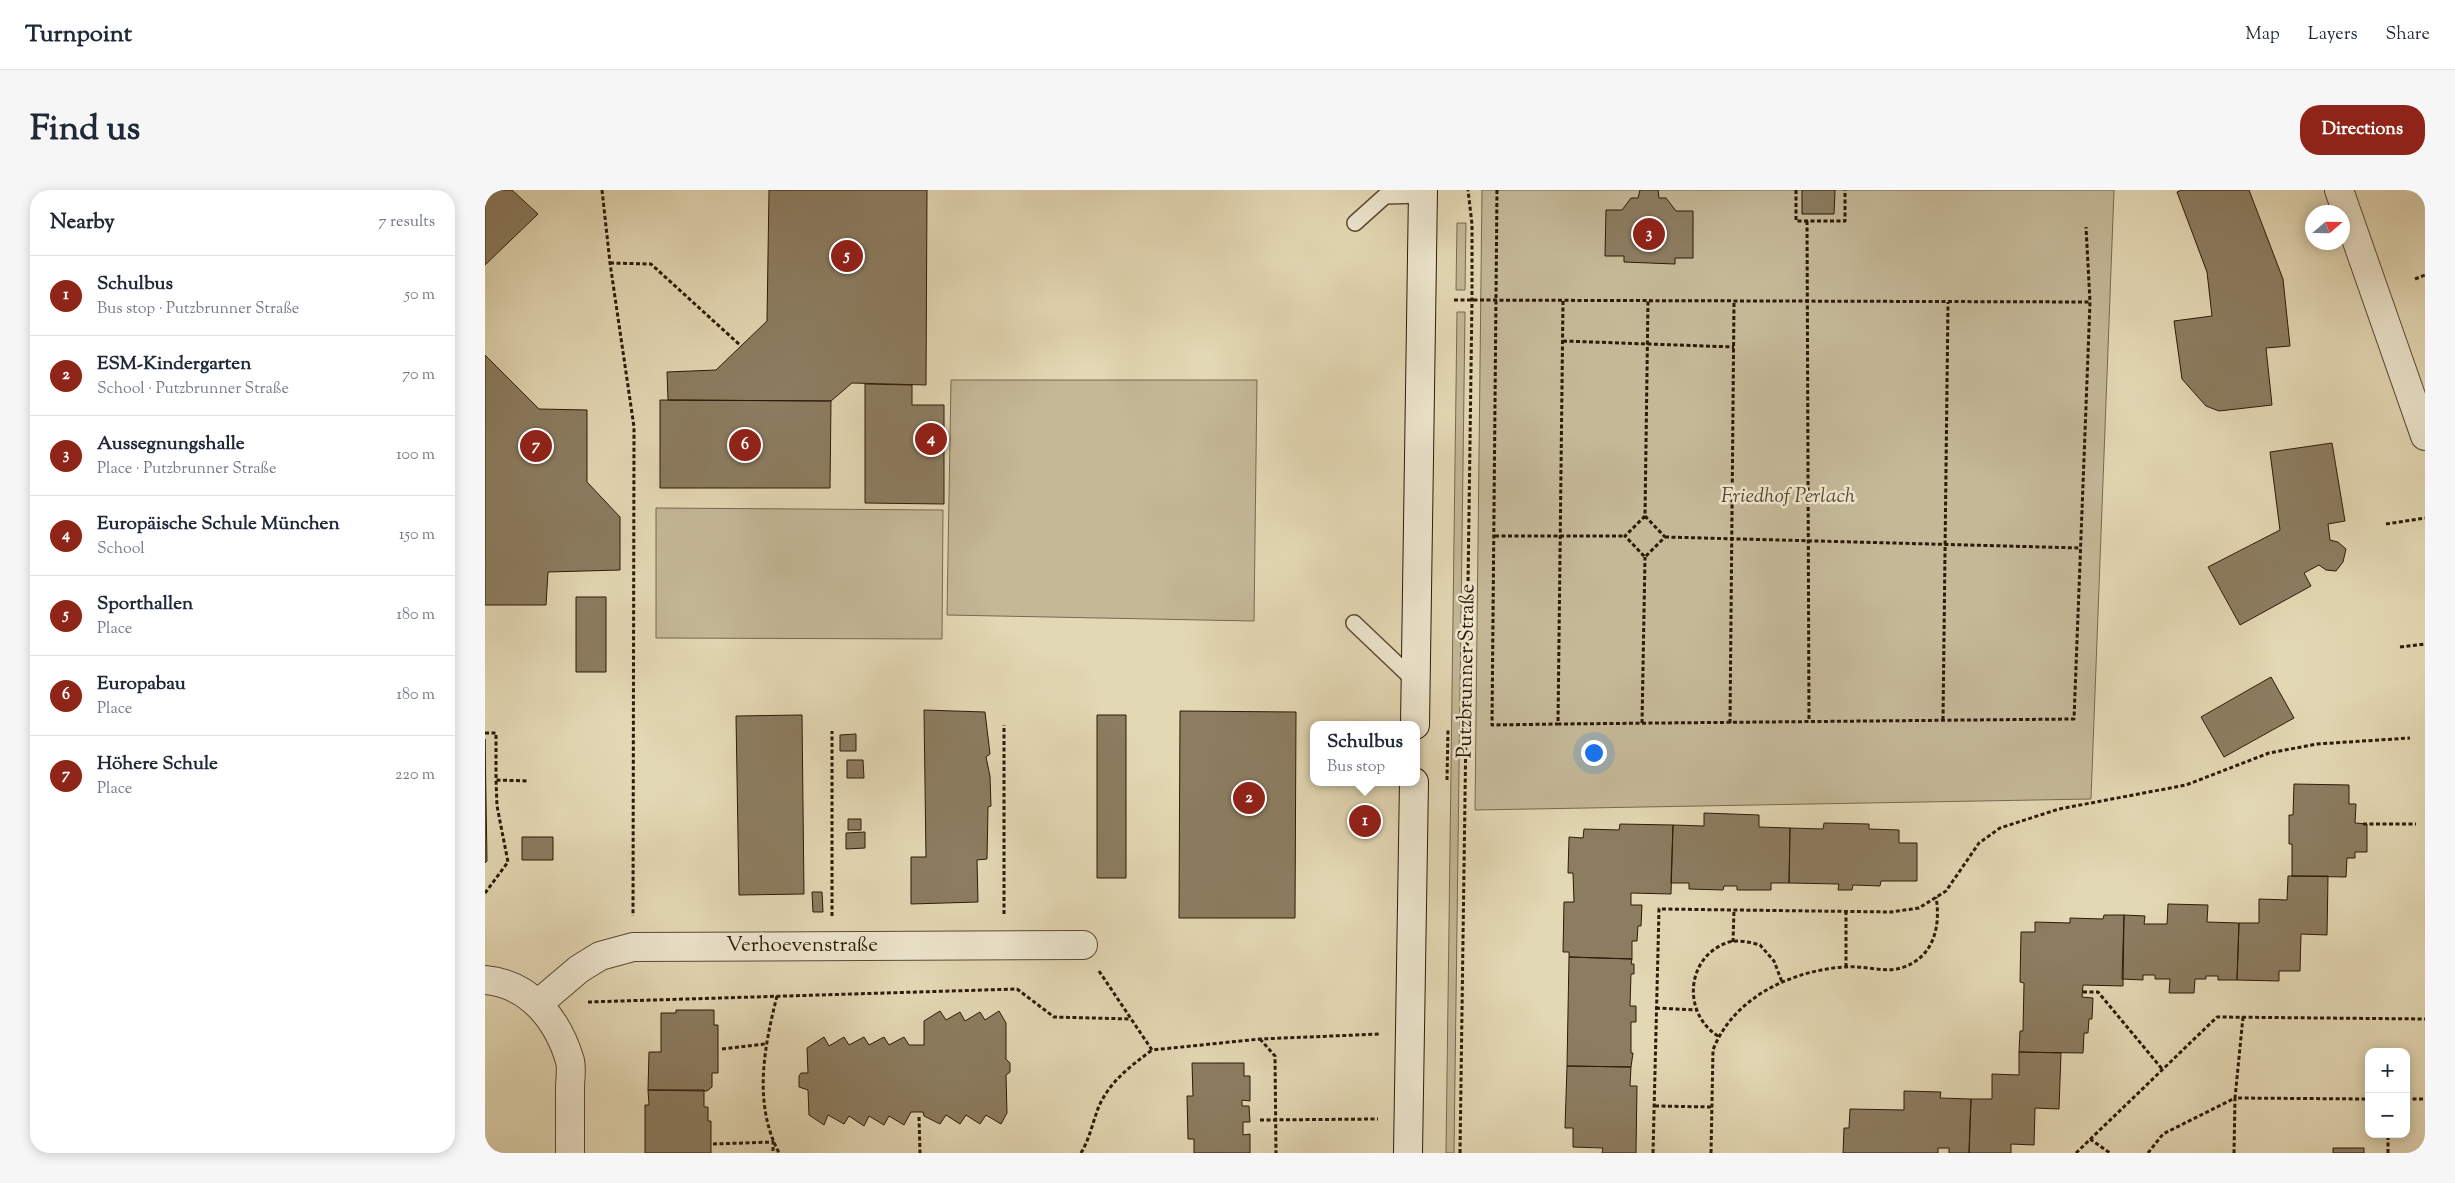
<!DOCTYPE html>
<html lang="en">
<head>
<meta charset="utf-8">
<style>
  body { margin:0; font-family:"Sorts Mill Goudy",serif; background:#f6f6f7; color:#1f2937 }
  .controls { position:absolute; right:15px; bottom:15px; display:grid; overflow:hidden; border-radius:10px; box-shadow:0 2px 12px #0003 }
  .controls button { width:45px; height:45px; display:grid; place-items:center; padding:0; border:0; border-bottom:1px solid #e0e1e3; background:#fff; color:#1f2937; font:25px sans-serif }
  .compass { position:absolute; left:1820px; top:15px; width:45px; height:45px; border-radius:50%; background:#fff; box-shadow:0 2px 12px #0003; rotate:70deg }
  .you { position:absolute; left:1108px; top:562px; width:18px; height:18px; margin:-12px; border:4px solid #fff; border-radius:50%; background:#1a73e8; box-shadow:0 0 0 8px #1a73e833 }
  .badge { display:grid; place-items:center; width:32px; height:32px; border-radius:50%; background:#8f2418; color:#fff; font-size:16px; font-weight:700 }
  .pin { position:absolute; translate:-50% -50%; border:2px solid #fff; box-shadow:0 1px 5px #0006 }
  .popup { position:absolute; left:825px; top:531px; width:110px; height:65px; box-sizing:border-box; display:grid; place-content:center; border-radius:10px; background:#fff; filter:drop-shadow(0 1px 4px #0005); font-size:16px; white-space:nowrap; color:#747a83 }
  .popup b { font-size:19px; color:#1f2937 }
  .popup::after { content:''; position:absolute; left:50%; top:100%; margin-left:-10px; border:10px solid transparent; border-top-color:#fff }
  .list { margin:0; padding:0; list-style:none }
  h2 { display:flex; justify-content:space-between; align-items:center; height:65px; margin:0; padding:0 20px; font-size:21px }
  h2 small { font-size:16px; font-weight:400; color:#747a83 }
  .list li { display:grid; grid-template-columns:32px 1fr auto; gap:15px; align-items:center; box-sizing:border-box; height:80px; padding:0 20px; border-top:1px solid #e0e1e3 }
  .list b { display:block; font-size:19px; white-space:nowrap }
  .list p { margin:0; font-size:16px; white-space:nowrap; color:#747a83 }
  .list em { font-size:16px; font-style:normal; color:#747a83 }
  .map { position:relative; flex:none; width:1940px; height:963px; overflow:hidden; border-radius:20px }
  header { display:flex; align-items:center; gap:30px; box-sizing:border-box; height:70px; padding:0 25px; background:#fff; border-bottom:1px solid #e0e1e3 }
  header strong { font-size:24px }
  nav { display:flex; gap:28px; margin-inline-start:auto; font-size:18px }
  .intro { display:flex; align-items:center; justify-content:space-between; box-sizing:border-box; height:120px; padding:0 30px }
  h1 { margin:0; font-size:35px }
  .button { padding:12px 22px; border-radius:20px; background:#8f2418; color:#fff; font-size:18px; font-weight:700 }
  main { display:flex; gap:30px; padding:0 30px }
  aside { flex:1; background:#fff; border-radius:20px; box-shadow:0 2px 12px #0003 }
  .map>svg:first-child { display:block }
  .green { fill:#c4b897; stroke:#786950 }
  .building { fill:#8c7d61; stroke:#2d1a08 }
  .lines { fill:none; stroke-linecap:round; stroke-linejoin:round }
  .service-casing { stroke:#5a4a33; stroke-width:18 }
  .minor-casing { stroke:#5a4a33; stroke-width:30 }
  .secondary-casing { stroke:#2d1a08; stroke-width:30 }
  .path { stroke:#2d1a08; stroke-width:3; stroke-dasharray:4 2.5; stroke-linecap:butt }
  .service { stroke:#ede6ce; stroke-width:15 }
  .minor { stroke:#ede6ce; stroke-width:28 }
  .secondary { stroke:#ede6ce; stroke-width:28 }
  .labels { text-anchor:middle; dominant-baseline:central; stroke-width:5; stroke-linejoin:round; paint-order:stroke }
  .park-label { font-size:21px; font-style:italic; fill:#5a4933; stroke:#ede6ce }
  .street-label { font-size:21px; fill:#2d1a08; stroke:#ede6ce }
</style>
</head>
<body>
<header>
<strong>Turnpoint</strong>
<nav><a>Map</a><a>Layers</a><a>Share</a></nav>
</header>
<div class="intro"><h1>Find us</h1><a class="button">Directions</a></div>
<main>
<aside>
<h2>Nearby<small>7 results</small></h2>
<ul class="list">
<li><span class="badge">1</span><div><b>Schulbus</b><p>Bus stop · Putzbrunner Straße</p></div><em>50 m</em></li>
<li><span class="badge">2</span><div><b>ESM-Kindergarten</b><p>School · Putzbrunner Straße</p></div><em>70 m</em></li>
<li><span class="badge">3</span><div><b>Aussegnungshalle</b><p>Place · Putzbrunner Straße</p></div><em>100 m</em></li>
<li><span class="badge">4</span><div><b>Europäische Schule München</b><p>School</p></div><em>150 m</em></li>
<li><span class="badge">5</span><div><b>Sporthallen</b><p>Place</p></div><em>180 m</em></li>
<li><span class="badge">6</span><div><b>Europabau</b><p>Place</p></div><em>180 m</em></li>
<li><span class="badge">7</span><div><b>Höhere Schule</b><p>Place</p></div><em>220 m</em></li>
</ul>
</aside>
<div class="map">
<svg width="1940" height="963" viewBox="0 0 1940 963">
  <rect width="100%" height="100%" fill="#e3d8b4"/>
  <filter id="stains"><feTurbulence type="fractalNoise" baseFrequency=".004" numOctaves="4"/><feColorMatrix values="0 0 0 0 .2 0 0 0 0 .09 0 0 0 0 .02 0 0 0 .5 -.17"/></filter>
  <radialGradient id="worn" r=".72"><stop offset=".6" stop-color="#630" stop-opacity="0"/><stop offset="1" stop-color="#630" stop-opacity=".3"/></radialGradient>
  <path class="green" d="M 997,0 L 1629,0 L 1606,609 L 990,620 Z
    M 972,33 L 981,33 L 980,100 L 971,100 Z
    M 972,122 L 980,122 L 969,963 L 961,963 Z
    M 466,190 L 772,190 L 769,431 L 462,425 Z
    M 171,318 L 458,320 L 457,449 L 171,448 Z"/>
  <path class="building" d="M 0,0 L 27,0 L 53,24 L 0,75 Z
    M 284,0 L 442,0 L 441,195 L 367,193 L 346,211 L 183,210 L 182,182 L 231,180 L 282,131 Z
    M 1155,0 L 1173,0 L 1174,8 L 1181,8 L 1191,21 L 1208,21 L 1208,68 L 1190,68 L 1190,74 L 1139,72 L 1139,66 L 1120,66 L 1121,20 L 1137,20 L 1146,8 L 1153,8 Z
    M 1317,0 L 1350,0 L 1349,24 L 1317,24 Z
    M 1697,0 L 1764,0 L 1798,89 L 1805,156 L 1781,158 L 1787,215 L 1734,221 L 1721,216 L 1697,189 L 1689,131 L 1727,126 L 1722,82 L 1692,2 Z
    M 0,165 L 54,219 L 102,220 L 102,292 L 135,327 L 135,380 L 63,382 L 61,415 L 0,415 Z
    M 380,194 L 427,195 L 427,215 L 459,215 L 459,314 L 380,313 Z
    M 175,210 L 346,211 L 345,298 L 175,298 Z
    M 1847,253 L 1860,331 L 1843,334 L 1845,350 L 1853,352 L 1861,359 L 1858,372 L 1851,381 L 1841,380 L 1834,375 L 1819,383 L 1826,396 L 1755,435 L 1723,377 L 1795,340 L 1785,262 Z
    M 91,407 L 121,407 L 121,482 L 91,482 Z
    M 1786,487 L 1809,528 L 1739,567 L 1716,527 Z
    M 439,520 L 500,522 L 505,564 L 501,567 L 505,586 L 506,616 L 503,617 L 502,669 L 492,670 L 493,712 L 426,714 L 426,667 L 441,667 Z
    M 695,521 L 811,522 L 810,728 L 694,728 Z
    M 317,525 L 319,704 L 254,705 L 251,526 Z
    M 612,525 L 641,525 L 641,688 L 612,688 Z
    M 371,544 L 371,561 L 355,561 L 355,545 Z
    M 0,549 L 2,671 L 0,673 Z
    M 362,570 L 378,570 L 379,588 L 362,588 Z
    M 1809,594 L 1864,595 L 1864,614 L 1871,614 L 1870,633 L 1882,634 L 1882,662 L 1870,662 L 1870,668 L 1862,668 L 1861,687 L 1807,686 L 1807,654 L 1804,654 L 1804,625 L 1808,625 Z
    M 1219,623 L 1274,625 L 1274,637 L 1305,638 L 1304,693 L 1286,693 L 1286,700 L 1252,700 L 1252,696 L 1239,696 L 1238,700 L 1204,699 L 1204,693 L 1186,693 L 1188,635 L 1219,636 Z
    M 363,629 L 376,629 L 376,640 L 363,640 Z
    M 1339,633 L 1384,634 L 1384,639 L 1414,640 L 1414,653 L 1432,653 L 1432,691 L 1396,691 L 1395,696 L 1368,695 L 1367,700 L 1353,700 L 1354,694 L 1304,693 L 1305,638 L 1338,639 Z
    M 1135,634 L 1188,635 L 1186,704 L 1146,703 L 1146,715 L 1157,715 L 1156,736 L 1153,736 L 1152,751 L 1147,751 L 1147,769 L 1084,767 L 1084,762 L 1078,762 L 1079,712 L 1089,712 L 1088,683 L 1083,683 L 1084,647 L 1098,648 L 1099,639 L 1134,640 Z
    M 380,642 L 380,658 L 361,659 L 361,643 Z
    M 37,647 L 68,647 L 68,670 L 37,670 Z
    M 1803,686 L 1843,686 L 1842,745 L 1816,744 L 1815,781 L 1794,781 L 1794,791 L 1752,790 L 1754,733 L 1774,733 L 1774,709 L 1802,710 Z
    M 327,702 L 337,702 L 338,722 L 328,722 Z
    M 1683,714 L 1723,715 L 1722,732 L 1754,733 L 1752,790 L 1733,790 L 1733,786 L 1721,786 L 1721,789 L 1710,789 L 1709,803 L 1684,803 L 1685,789 L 1670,789 L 1670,785 L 1658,785 L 1658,790 L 1637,789 L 1639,725 L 1660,726 L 1659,734 L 1682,734 Z
    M 1619,725 L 1639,725 L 1638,796 L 1598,795 L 1597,807 L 1608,808 L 1607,829 L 1604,829 L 1603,843 L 1599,843 L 1598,863 L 1534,862 L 1535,841 L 1538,841 L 1539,793 L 1535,792 L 1536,742 L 1550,742 L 1550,732 L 1585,733 L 1585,728 L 1618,729 Z
    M 1084,767 L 1147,769 L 1146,774 L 1149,774 L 1149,784 L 1146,784 L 1145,816 L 1151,816 L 1151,832 L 1146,832 L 1146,863 L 1148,863 L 1146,877 L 1082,876 Z
    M 191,820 L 229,820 L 229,835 L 233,835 L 233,883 L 227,883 L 227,897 L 222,901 L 163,900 L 164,862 L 176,862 L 176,823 L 191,823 Z
    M 455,821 L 461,830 L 475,822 L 480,831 L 495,822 L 500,830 L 514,821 L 521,833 L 521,869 L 525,873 L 525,882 L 521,885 L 522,923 L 516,934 L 501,925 L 495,934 L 481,925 L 475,934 L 461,925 L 455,934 L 439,926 L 438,922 L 426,922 L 419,935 L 404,926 L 399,935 L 384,926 L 379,936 L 364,926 L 359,934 L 343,925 L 339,935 L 324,925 L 323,900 L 314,897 L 314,886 L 316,883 L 323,883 L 322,858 L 339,847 L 344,856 L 359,847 L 364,855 L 379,847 L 384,855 L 399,847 L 404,855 L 419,847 L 424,855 L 439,855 L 439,831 Z
    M 1534,862 L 1576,863 L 1574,919 L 1550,918 L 1549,955 L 1526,954 L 1526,963 L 1484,963 L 1486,909 L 1507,909 L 1507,884 L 1534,885 Z
    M 707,873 L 759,873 L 759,886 L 765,886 L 765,911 L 757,910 L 757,916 L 764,916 L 765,932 L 758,932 L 758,945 L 765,944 L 765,963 L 709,963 L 709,949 L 703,949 L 702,906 L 708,906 Z
    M 1082,876 L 1146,877 L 1145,896 L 1152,896 L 1151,963 L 1117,963 L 1118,958 L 1088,957 L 1088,938 L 1080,938 Z
    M 163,900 L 219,900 L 219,917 L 223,917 L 223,931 L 226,931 L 226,963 L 160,963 L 160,915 L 164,915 Z
    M 1419,901 L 1456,902 L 1455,908 L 1486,909 L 1484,963 L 1464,963 L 1464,958 L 1453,958 L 1453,963 L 1358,963 L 1359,938 L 1364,938 L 1365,919 L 1419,920 Z
    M 1848,958 L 1879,958 L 1879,963 L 1848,963 Z"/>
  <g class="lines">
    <defs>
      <path id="service" d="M 870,33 L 900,6 L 938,5
        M 869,433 L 931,492"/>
      <path id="minor" d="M 1854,0 L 1940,246
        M 0,790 C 45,794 73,830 85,871 C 87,879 85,890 85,898 C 85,920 85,941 85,963
        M 54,813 L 94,779 L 115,766 L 148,757 L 598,755"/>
      <path id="secondary" d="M 930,535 L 938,0
        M 923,963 L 929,592"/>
    </defs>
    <use href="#service" class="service-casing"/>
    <use href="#minor" class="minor-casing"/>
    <use href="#secondary" class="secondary-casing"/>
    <path class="path" d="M 117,0 L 125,73 L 149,237 L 148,726
      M 1012,0 L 1007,535 L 1073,534
      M 1311,0 L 1311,31 L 1360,31 L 1360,0
      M 1322,31 L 1324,531
      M 125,73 L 166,74 L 256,156
      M 1930,89 L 1940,85
      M 969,110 L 1605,112
      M 1078,111 L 1073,534 L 1589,529 L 1605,112 L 1601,37
      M 1078,151 L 1249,157
      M 1160,326 L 1180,347 L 1160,367 L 1140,346 L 1160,326 L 1163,111
      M 1901,334 L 1940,328
      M 1010,346 L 1140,346
      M 1180,347 L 1596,358
      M 1915,457 L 1940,454
      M 1458,530 L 1463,112
      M 1157,533 L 1160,367
      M 1245,533 L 1249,112
      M 0,543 L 11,543 L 11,590 L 44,591
      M 962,590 L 963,539
      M 1878,634 L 1931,634
      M 0,703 L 23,672 L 12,616 L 11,590
      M 519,724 L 519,535
      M 347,726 L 347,541
      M 1248,752 L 1249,720
      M 1361,777 L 1361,721
      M 614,781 L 667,860 L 775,849 L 895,844
      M 1598,802 L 1613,802 L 1678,880
      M 292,806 C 279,858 268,913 294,963
      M 103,812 L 532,799 L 569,827 L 646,829
      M 1171,818 L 1211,820
      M 1758,827 L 1750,908 L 1884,909
      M 1233,846 C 1198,824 1200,769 1241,753 C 1251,749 1265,752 1275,755 L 1289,771 L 1297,792
      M 775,849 L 790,866 L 791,963
      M 237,859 L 280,854
      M 1921,909 L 1940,909
      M 1170,916 L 1227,917
      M 434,927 L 435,963
      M 775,930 L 893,929
      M 1605,949 L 1625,963
      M 228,954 L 288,952 L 288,963
      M 596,963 C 605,948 608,931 614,916 C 626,890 646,876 667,860
      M 975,963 L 987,110 L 987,34 L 983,0
      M 1168,963 L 1174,719 L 1406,722 L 1434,718 L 1461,701 L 1494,653 L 1515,638 L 1574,619 L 1701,595 L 1784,563 L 1832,554 L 1925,548
      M 1226,963 L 1228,860 C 1248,808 1305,781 1359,777 C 1378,775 1398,783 1416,778 C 1449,768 1456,736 1451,707
      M 1591,963 L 1732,827 L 1940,829
      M 1663,963 L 1678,944 L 1750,908 L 1749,963
      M 1903,963 L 1903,944"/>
    <use href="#service" class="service"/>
    <use href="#minor" class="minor"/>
    <use href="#secondary" class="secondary"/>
  </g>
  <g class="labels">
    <g class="park-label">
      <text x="1303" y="307">Friedhof Perlach</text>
    </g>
    <g class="street-label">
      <text transform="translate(982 481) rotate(-89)">Putzbrunner Straße</text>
      <text x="317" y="756">Verhoevenstraße</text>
    </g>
  </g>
  <rect width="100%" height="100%" filter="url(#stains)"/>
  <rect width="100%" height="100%" fill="url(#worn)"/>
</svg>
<div class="controls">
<button>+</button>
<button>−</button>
</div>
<svg class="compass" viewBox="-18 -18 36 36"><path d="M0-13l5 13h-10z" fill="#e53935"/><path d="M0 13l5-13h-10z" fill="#747a83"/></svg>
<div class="you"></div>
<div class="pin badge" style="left:880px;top:631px">1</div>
<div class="popup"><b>Schulbus</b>Bus stop</div>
<div class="pin badge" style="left:764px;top:608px">2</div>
<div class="pin badge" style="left:1164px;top:44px">3</div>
<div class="pin badge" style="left:446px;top:249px">4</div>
<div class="pin badge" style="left:362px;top:66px">5</div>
<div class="pin badge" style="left:260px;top:255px">6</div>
<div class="pin badge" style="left:51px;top:256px">7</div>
</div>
</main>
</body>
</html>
